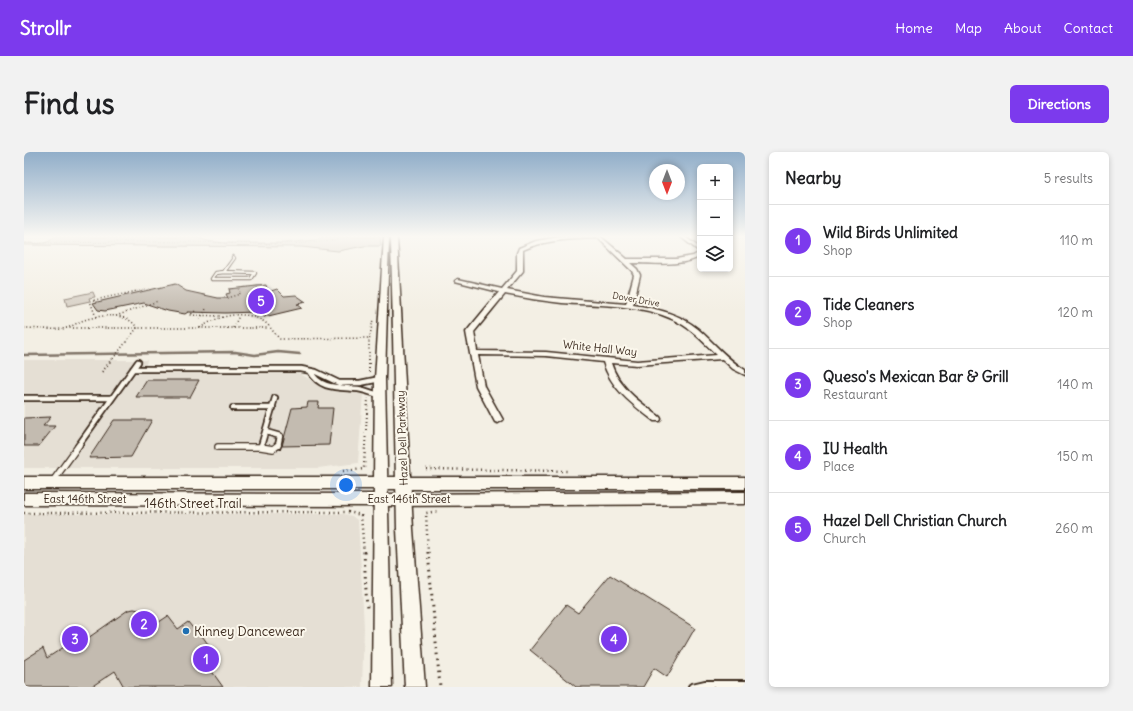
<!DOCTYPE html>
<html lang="en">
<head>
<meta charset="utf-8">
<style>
  body { margin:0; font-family:Delius,sans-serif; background:#f2f2f2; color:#202124 }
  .controls { position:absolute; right:12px; top:12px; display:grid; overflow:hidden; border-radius:6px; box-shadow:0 2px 6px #0003 }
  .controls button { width:36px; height:36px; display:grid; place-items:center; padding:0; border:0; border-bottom:1px solid #e0e0e0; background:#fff; color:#202124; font:20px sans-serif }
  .compass { position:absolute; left:625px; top:12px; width:36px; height:36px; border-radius:50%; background:#fff; box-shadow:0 2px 6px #0003; rotate:180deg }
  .you { position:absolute; left:322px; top:333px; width:14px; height:14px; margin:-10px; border:3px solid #fff; border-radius:50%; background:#1a73e8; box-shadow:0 0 0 6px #1a73e833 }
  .badge { display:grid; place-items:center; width:26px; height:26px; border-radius:50%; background:#7c3aed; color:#fff; font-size:13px; font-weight:700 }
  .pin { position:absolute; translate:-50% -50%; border:2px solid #fff; box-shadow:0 1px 4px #0006 }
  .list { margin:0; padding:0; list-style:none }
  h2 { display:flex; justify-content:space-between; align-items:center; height:52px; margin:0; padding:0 16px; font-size:17px }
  h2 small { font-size:13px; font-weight:400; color:#757577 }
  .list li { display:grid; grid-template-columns:26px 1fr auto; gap:12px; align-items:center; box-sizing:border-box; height:72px; padding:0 16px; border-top:1px solid #e0e0e0 }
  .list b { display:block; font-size:15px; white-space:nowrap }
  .list p { margin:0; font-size:13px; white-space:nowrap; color:#757577 }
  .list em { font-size:13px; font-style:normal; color:#757577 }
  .icon { flex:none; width:22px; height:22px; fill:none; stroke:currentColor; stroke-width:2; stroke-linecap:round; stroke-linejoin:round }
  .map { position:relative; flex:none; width:721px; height:535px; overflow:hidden; border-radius:6px }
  header { display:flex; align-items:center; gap:24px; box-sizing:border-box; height:56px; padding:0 20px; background:#7c3aed; color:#fff }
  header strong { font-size:19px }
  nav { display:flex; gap:22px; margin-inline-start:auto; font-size:14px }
  .intro { display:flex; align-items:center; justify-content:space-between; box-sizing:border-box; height:96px; padding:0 24px }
  h1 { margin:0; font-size:28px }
  .button { padding:10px 18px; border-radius:6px; background:#7c3aed; color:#fff; font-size:14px; font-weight:700 }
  main { display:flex; gap:24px; padding:0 24px }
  aside { flex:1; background:#fff; border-radius:6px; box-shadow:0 2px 6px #0003 }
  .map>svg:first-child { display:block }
  .built { fill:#e5dfd4 }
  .green { fill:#d8d1c6; stroke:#8a7e72 }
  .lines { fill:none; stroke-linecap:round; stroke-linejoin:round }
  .stream { stroke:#817468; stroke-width:2.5 }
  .building { fill:#c3bbb0; stroke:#3b2a1e }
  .service-far3-casing { stroke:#3b2a1e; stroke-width:4.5 }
  .service-far2-casing { stroke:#3b2a1e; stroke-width:8 }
  .service-far1-casing { stroke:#3b2a1e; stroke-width:8 }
  .service-casing { stroke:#3b2a1e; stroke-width:10 }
  .minor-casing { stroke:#3b2a1e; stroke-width:3 }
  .secondary-casing { stroke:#3b2a1e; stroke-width:3 }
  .primary-casing { stroke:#3b2a1e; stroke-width:3 }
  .path-far4 { stroke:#3b2a1e; stroke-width:1; stroke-dasharray:0.5 2; stroke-linecap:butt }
  .path-far3 { stroke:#3b2a1e; stroke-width:1.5; stroke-dasharray:1 2.5; stroke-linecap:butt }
  .path-far2 { stroke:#3b2a1e; stroke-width:2; stroke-dasharray:1 3; stroke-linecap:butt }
  .path-far1 { stroke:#3b2a1e; stroke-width:2.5; stroke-dasharray:1 3.5; stroke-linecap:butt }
  .path { stroke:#3b2a1e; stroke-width:3; stroke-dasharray:1.5 4.5; stroke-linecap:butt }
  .service-far3 { stroke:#fbf7ec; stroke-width:2.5 }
  .service-far2 { stroke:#fbf7ec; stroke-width:4.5 }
  .service-far1 { stroke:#fbf7ec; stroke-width:5.5 }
  .service { stroke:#fbf7ec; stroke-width:6 }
  .minor { fill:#fbf7ec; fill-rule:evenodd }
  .secondary { fill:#fbf7ec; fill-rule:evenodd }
  .primary { fill:#fbf7ec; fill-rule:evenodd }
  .poi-dot { fill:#1f6fb2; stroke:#fbf7ec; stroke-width:1.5 }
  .labels { text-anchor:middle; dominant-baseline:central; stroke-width:4; stroke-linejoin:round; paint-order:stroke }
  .far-street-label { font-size:9px; fill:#3b2a1e; stroke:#fbf7ec }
  .street-label { font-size:11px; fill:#3b2a1e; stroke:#fbf7ec }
  .near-street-label { font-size:13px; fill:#3b2a1e; stroke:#fbf7ec }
  .near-poi-label { font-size:13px; fill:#3b2a1e; stroke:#fbf7ec; text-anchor:start }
</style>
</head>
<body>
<header>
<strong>Strollr</strong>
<nav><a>Home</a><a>Map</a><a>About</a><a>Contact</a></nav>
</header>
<div class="intro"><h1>Find us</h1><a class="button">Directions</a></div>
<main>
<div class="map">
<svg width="721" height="535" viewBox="0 0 721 535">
  <rect width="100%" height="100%" fill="#f3efe4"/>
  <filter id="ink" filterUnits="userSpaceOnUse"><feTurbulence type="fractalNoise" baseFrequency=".025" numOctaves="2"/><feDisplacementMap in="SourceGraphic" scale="8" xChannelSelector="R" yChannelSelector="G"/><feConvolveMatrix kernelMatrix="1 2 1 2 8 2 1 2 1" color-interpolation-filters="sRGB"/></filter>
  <g filter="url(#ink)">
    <path class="built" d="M 0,208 L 123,208 L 120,221 L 275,221 L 300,236 L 339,241 L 334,311 L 294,316 L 0,316 Z
      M 0,362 L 320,362 L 328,364 L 334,369 L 337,418 L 340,476 L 338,535 L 0,535 Z"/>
    <path class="green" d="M 30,85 L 87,85 L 90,86 L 100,85 L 170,85 L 184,89 L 201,91 L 259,91 L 292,88 L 302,85 L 356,85 L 357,94 L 340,94 L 314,99 L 278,95 L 0,93 L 0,91 C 10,91 24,94 30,85 Z
      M 69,140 L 71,145 L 65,146 L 66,149 L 43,154 L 41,146 Z"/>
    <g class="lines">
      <path class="stream" d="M 0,203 L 211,200 L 231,203 L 254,200 L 276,202"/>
    </g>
    <path class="building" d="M 151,132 L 162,139 L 194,146 L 204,146 L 202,142 L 206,141 L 205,137 L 242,133 L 244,140 L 253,137 L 260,144 L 272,143 L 282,150 L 273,152 L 278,156 L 240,165 L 234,158 L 232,160 L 201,161 L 164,160 L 161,162 L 144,159 L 120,151 L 81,159 L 74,158 L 69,151 Z
      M 123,228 L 175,228 L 166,245 L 112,245 Z
      M 284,250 L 295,250 L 294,256 L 309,256 L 305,293 L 258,294 L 268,256 L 283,255 Z
      M 27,265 L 19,274 L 31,274 L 15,294 L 0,294 L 0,266 Z
      M 90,268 L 128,268 L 107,305 L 65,306 Z
      M 586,423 L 671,476 L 643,525 L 630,516 L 619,535 L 552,535 L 506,498 L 542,453 L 554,461 Z
      M 110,457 L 115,458 L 119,463 L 121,462 L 129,474 L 144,464 L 154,477 L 164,470 L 172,480 L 174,478 L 186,495 L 184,497 L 193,508 L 184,514 L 199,535 L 100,535 L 91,519 L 67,535 L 0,535 L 0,508 L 19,496 L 23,506 L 40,495 L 38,489 L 59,477 L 64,486 L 104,458 Z"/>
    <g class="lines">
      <defs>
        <path id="service-far3" d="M 200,120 L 231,121 L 227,127 L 188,127 L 192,121 Z
          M 200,120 L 210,106 L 209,105"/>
        <path id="service-far2" d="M 109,217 L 277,217 L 292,220 L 315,231 L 336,231 L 356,227
          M 286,219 C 296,238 315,235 334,237 C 341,238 348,241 355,243
          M 0,246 L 88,246
          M 209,256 L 249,256
          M 242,280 L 256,284 L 254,294
          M 54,294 L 114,210
          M 237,294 L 251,246"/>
        <path id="service-far1" d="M 194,295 L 237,295 L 238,293
          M 237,295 L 249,297 L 254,293
          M 29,329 L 55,293"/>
        <path id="service" d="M 668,535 L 681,532 L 721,532"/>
        <path id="minor" d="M 535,85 L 577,85 L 603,107 L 652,107 L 669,104 L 676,100 L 676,104 C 661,115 625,111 606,111 L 613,117 L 616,123 L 609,153 C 632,156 656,162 674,177 C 690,191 703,207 721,218 L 721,223 L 709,217 L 698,207 L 613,213 L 587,211 C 595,236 616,250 636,265 L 637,267 L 636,269 L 630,269 C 608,252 587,237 579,210 L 522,204 L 454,203 L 460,234 L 479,268 L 474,271 L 471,270 L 452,234 L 442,180 L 475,140 L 431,129 L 434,127 L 478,137 L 493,119 L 493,101 L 495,96 L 512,89 ZM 574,86 L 608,119 L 610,123 L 602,152 L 520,145 L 483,138 L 499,119 L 499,98 C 522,87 549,87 574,86 ZM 481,142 C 500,146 519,149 538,151 C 577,154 624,151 659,173 C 672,181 682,193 693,203 L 613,209 L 522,200 L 453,199 L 450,180 Z
          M 657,85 L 661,85 L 676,96 L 676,100 Z"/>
        <path id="secondary" d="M 360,85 L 365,86 L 361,227 L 368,535 L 348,535 L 351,227 Z
          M 367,85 L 373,85 L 389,377 L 401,535 L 381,535 L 373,377 Z"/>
        <path id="primary" d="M 0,325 L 721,325 L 721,337 L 0,337 Z
          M 721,340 L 721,352 L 356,354 L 0,353 L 0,341 L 356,342 Z"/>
      </defs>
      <use href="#service-far3" class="service-far3-casing"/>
      <use href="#service-far2" class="service-far2-casing"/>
      <use href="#service-far1" class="service-far1-casing"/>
      <use href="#service" class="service-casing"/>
      <use href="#minor" class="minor-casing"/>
      <use href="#secondary" class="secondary-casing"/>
      <use href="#primary" class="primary-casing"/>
      <path class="path-far4" d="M 0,91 C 56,91 112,89 167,90 C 221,91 275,96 328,85
        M 233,133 L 235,140
        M 108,140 L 126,137
        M 216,140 L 215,136 L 233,134"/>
      <path class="path-far3" d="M 225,144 L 225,142 L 235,141 L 234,139
        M 206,145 L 216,142 L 215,139
        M 171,159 L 166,163 L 197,164
        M 92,164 L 134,149
        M 72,165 L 66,149 L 113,139
        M 176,167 L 182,157
        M 0,176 C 12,176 32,179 43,176 C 49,174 54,170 60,168 C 76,163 103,159 113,176 L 88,208
        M 42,176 L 244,176
        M 176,176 C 193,164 219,157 239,169 C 246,173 250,182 256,187 L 346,186
        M 209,176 L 215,164
        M 345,208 L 345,190 L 349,167"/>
      <path class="path-far2" d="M 345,207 L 345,222
        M 78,220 L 88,207
        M 341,294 L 344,246"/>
      <path class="path-far1" d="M 402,317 L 544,319
        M 319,319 L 340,317 L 341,293
        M 0,361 L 324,360 L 337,363 L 340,401
        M 404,401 L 402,361 L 414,359"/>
      <path class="path" d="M 340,400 L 343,458
        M 404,400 L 416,535"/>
      <use href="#service-far3" class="service-far3"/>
      <use href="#service-far2" class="service-far2"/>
      <use href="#service-far1" class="service-far1"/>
      <use href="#service" class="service"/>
      <use href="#minor" class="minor"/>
      <use href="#secondary" class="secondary"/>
      <use href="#primary" class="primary"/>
    </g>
  </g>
  <linearGradient id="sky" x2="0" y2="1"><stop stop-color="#91aec9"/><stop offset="0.53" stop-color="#faf8f3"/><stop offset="1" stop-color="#faf8f3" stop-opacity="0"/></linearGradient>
  <rect width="721" height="159" fill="url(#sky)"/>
  <circle class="poi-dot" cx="162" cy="479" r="4"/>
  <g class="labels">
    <g class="far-street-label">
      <text transform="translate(612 147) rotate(10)">Dover Drive</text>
    </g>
    <g class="street-label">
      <text transform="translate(576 196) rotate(6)">White Hall Way</text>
      <text transform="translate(378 286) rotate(-92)">Hazel Dell Parkway</text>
      <text x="61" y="347">East 146th Street</text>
      <text x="385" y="347">East 146th Street</text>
    </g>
    <g class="near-street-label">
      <text x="169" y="351">146th Street Trail</text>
    </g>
    <g class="near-poi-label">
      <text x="170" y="479">Kinney Dancewear</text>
    </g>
  </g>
</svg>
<div class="controls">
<button>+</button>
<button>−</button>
<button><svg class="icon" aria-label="layers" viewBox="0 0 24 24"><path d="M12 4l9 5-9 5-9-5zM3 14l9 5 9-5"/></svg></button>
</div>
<svg class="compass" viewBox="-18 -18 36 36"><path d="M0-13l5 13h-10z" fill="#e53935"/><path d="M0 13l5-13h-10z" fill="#757577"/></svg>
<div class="you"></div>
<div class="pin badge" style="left:182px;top:507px">1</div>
<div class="pin badge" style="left:120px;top:472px">2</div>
<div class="pin badge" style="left:51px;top:487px">3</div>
<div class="pin badge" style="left:590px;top:487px">4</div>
<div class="pin badge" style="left:237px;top:149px">5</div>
</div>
<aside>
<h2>Nearby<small>5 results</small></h2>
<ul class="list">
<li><span class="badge">1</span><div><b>Wild Birds Unlimited</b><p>Shop</p></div><em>110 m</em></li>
<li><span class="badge">2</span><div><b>Tide Cleaners</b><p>Shop</p></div><em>120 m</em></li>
<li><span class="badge">3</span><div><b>Queso's Mexican Bar &amp; Grill</b><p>Restaurant</p></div><em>140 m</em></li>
<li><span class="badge">4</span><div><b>IU Health</b><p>Place</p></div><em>150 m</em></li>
<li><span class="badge">5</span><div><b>Hazel Dell Christian Church</b><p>Church</p></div><em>260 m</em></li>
</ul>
</aside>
</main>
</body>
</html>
